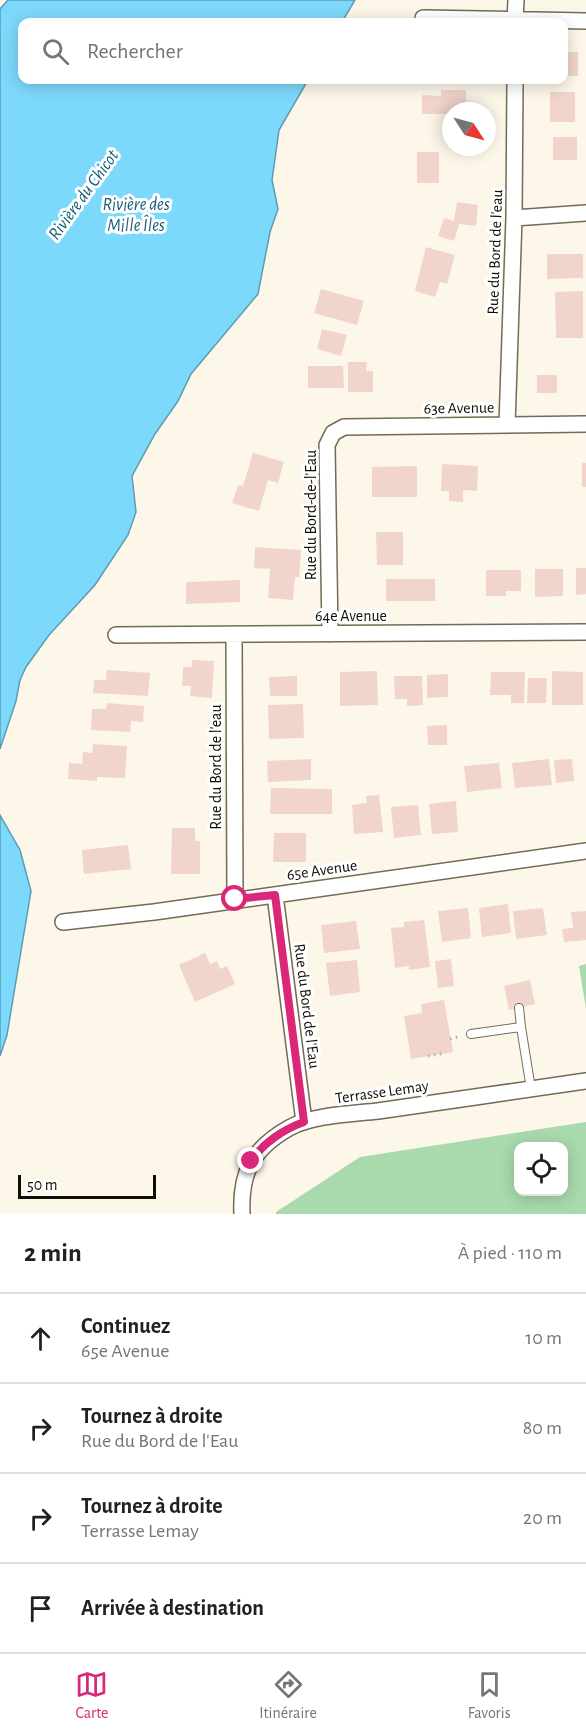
<!DOCTYPE html>
<html lang="fr">
<head>
<meta charset="utf-8">
<style>
  body { margin:0; font-family:"Alegreya Sans",sans-serif; background:#f6f6f6; color:#202124 }
  .controls { position:absolute; right:18px; bottom:18px; display:grid; overflow:hidden; border-radius:12px; box-shadow:0 3px 15px #0003 }
  .controls button { width:54px; height:54px; display:grid; place-items:center; padding:0; border:0; border-bottom:2px solid #e0e0e0; background:#fff; color:#202124; font:30px sans-serif }
  .compass { position:absolute; left:442px; top:102px; width:54px; height:54px; border-radius:50%; background:#fff; box-shadow:0 3px 15px #0003; rotate:126deg }
  .scale { position:absolute; left:18px; bottom:15px; width:138px; box-sizing:border-box; padding-left:6px; border:3px solid #100d06; border-top:0; font-size:16px; line-height:21px; white-space:nowrap; color:#100d06; -webkit-text-stroke:4px #fff; paint-order:stroke }
  .stop { position:absolute; width:18px; height:18px; margin:-14px; border:4px solid #db2777; border-radius:50%; background:#fff }
  .stop.end { background:#db2777; border-color:#fff; box-shadow:0 2px 6px #0008 }
  .list { margin:0; padding:0; list-style:none }
  h2 { display:flex; justify-content:space-between; align-items:center; height:78px; margin:0; padding:0 24px; font-size:26px }
  h2 small { font-size:20px; font-weight:400; color:#757577 }
  .list li { display:grid; grid-template-columns:39px 1fr auto; gap:18px; align-items:center; box-sizing:border-box; height:90px; padding:0 24px; border-top:2px solid #e0e0e0 }
  .list b { display:block; font-size:22px; white-space:nowrap }
  .list p { margin:0; font-size:20px; white-space:nowrap; color:#757577 }
  .list em { font-size:20px; font-style:normal; color:#757577 }
  .icon { flex:none; width:33px; height:33px; fill:none; stroke:currentColor; stroke-width:2; stroke-linecap:round; stroke-linejoin:round }
  .map { position:relative; flex:none; width:586px; height:1214px; overflow:hidden }
  .search { position:absolute; background:#fff; box-shadow:0 3px 15px #0003; left:18px; right:18px; top:18px; height:66px; display:flex; align-items:center; gap:15px; box-sizing:border-box; padding:0 21px; border-radius:12px; color:#757577; font-size:22px }
  .sheet { height:438px; background:#fff }
  nav { display:flex; justify-content:space-around; align-items:center; box-sizing:border-box; height:84px; border-top:2px solid #e0e0e0; background:#fff; font-size:16px; color:#757577 }
  nav a { display:grid; justify-items:center; gap:3px }
  nav .on { color:#db2777 }
  .map>svg:first-child { display:block }
  .green { fill:#a8daad; fill-rule:evenodd }
  .water { fill:#7dd9fc; stroke:#5c9cb2; stroke-width:1.5 }
  .building { fill:#f1d5cc }
  .lines { fill:none; stroke-linecap:round; stroke-linejoin:round }
  .lane-casing { stroke:#736b56; stroke-width:10 }
  .street-casing { stroke:#736b56; stroke-width:18 }
  .path { stroke:#b3aea2; stroke-width:3; stroke-dasharray:1.5 4.5; stroke-linecap:butt }
  .lane { stroke:#fff; stroke-width:8 }
  .street { stroke:#fff; stroke-width:15 }
  .route { stroke:#db2777; stroke-width:8 }
  .labels { text-anchor:middle; dominant-baseline:central; stroke-width:6; stroke-linejoin:round; paint-order:stroke }
  .street-label { font-size:16px; fill:#100d06; stroke:#fff }
  .water-label { font-size:18px; font-style:italic; fill:#145e76; stroke:#fff }
</style>
</head>
<body>
<div class="map">
<svg width="586" height="1214" viewBox="0 0 586 1214">
  <rect width="100%" height="100%" fill="#fdf7e9"/>
  <path class="green" d="M 586,964 L 586,1009 L 579,966 Z
    M 586,1122 L 586,1214 L 276,1214 L 276,1212 L 360,1157 ZM 564,1146 L 564,1192 L 518,1192 L 518,1146 Z"/>
  <path class="water" d="M 8,0 L 355,0 L 342,22 L 22,22 L 22,80 L 308,80 L 279,130 L 272,180 L 278,209 L 270,232 L 258,294 L 191,374 L 178,401 L 155,434 L 132,476 L 136,512 L 128,535 L 95,585 L 49,635 L 26,667 L 20,680 L 16,701 L 0,749 L 0,9 Z
    M 0,815 L 20,850 L 31,891 L 7,1035 L 0,1056 Z"/>
  <path class="building" d="M 564,52 L 578,52 L 578,76 L 564,76 Z
    M 441,90 L 466,90 L 466,111 L 451,111 L 451,114 L 422,114 L 422,95 L 441,96 Z
    M 550,92 L 575,92 L 575,122 L 550,122 Z
    M 553,137 L 577,137 L 577,160 L 553,160 Z
    M 417,152 L 439,152 L 439,183 L 417,183 Z
    M 457,202 L 478,205 L 476,226 L 459,224 L 454,241 L 438,236 L 444,218 L 454,221 Z
    M 426,247 L 455,255 L 447,284 L 440,282 L 435,297 L 415,291 Z
    M 547,254 L 583,254 L 583,278 L 547,279 Z
    M 321,289 L 364,301 L 357,325 L 314,313 Z
    M 583,291 L 583,338 L 556,338 L 555,292 Z
    M 322,329 L 347,335 L 341,356 L 317,349 Z
    M 348,362 L 367,362 L 366,371 L 373,371 L 373,392 L 348,392 Z
    M 308,366 L 343,366 L 344,388 L 308,388 Z
    M 537,375 L 557,375 L 557,393 L 537,393 Z
    M 253,453 L 284,462 L 278,483 L 268,480 L 259,511 L 232,503 L 238,485 L 243,486 Z
    M 582,463 L 586,463 L 586,487 L 582,487 Z
    M 442,464 L 478,466 L 477,491 L 463,490 L 463,502 L 449,501 L 449,491 L 441,491 Z
    M 417,466 L 417,497 L 372,497 L 372,467 Z
    M 376,532 L 403,532 L 403,565 L 377,565 Z
    M 255,547 L 301,550 L 299,577 L 295,577 L 293,600 L 268,598 L 270,569 L 254,568 Z
    M 576,568 L 586,568 L 586,594 L 576,595 Z
    M 535,569 L 563,569 L 563,596 L 535,597 Z
    M 486,570 L 521,570 L 521,591 L 506,591 L 506,596 L 486,596 Z
    M 386,579 L 435,579 L 435,601 L 386,601 Z
    M 240,580 L 240,602 L 186,604 L 186,582 Z
    M 192,660 L 214,661 L 212,698 L 190,696 L 191,686 L 182,686 L 183,667 L 192,667 Z
    M 107,670 L 150,673 L 148,696 L 93,693 L 94,680 L 106,680 Z
    M 377,671 L 378,705 L 340,706 L 340,672 Z
    M 552,671 L 583,672 L 583,705 L 552,705 Z
    M 491,672 L 525,672 L 524,703 L 511,703 L 511,695 L 490,695 Z
    M 448,674 L 448,697 L 427,698 L 427,675 Z
    M 297,676 L 297,696 L 270,696 L 269,677 Z
    M 394,676 L 422,676 L 423,705 L 407,706 L 407,699 L 395,699 Z
    M 528,678 L 547,678 L 546,703 L 527,703 Z
    M 107,703 L 144,706 L 143,722 L 131,721 L 130,732 L 91,730 L 92,709 L 106,709 Z
    M 303,704 L 304,738 L 269,739 L 268,705 Z
    M 447,725 L 447,745 L 428,745 L 427,726 Z
    M 93,744 L 127,746 L 125,778 L 97,777 L 97,781 L 68,779 L 69,763 L 82,764 L 83,752 L 92,753 Z
    M 311,759 L 311,780 L 268,782 L 267,761 Z
    M 549,759 L 552,785 L 515,788 L 512,763 Z
    M 572,759 L 574,781 L 556,783 L 554,760 Z
    M 499,763 L 502,788 L 467,792 L 464,766 Z
    M 271,788 L 332,789 L 332,814 L 270,814 Z
    M 379,795 L 383,832 L 354,834 L 352,805 L 367,803 L 366,796 Z
    M 456,801 L 458,832 L 432,834 L 429,804 Z
    M 418,805 L 421,835 L 394,838 L 391,807 Z
    M 172,828 L 195,828 L 195,841 L 200,841 L 200,874 L 171,874 Z
    M 274,833 L 306,833 L 306,862 L 273,862 Z
    M 128,845 L 131,869 L 84,874 L 82,850 Z
    M 508,904 L 511,933 L 482,937 L 479,908 Z
    M 468,908 L 471,938 L 442,942 L 438,911 Z
    M 543,908 L 547,935 L 516,939 L 513,911 Z
    M 586,911 L 586,940 L 564,942 L 562,929 L 573,928 L 571,912 Z
    M 424,920 L 430,967 L 409,970 L 409,966 L 395,968 L 391,928 L 404,927 L 404,922 Z
    M 356,921 L 360,949 L 324,953 L 321,925 Z
    M 205,953 L 210,964 L 217,961 L 220,969 L 227,966 L 235,984 L 195,1002 L 179,965 Z
    M 451,959 L 454,986 L 438,988 L 435,961 Z
    M 357,960 L 360,992 L 330,996 L 326,963 Z
    M 530,980 L 535,1004 L 509,1010 L 504,986 Z
    M 444,1000 L 453,1052 L 411,1059 L 404,1016 L 422,1013 L 421,1004 Z"/>
  <g class="lines">
    <defs>
      <path id="lane" d="M 519,1008 L 521,1027
        M 471,1034 L 521,1027 L 531,1089"/>
      <path id="street" d="M 423,18 L 586,21
        M 515,22 L 516,0
        M 514,218 L 586,213
        M 507,425 L 514,218 L 515,80
        M 234,634 L 235,899
        M 330,634 L 327,445 L 333,433 L 344,427 L 586,424
        M 116,635 L 586,632
        M 275,895 L 304,1122
        M 63,922 L 154,912 L 586,851
        M 242,1214 C 240,1173 252,1149 289,1128 C 312,1115 351,1114 378,1111 C 447,1101 517,1091 586,1081"/>
    </defs>
    <use href="#lane" class="lane-casing"/>
    <use href="#street" class="street-casing"/>
    <path class="path" d="M 450,1039 L 461,1036
      M 428,1056 L 446,1053"/>
    <use href="#lane" class="lane"/>
    <use href="#street" class="street"/>
  </g>
  <g class="lines">
    <path class="route" d="M 235,899 L 275,895 L 304,1122 C 284,1129 263,1143 251,1161"/>
  </g>
  <g class="labels">
    <g class="street-label">
      <text transform="translate(495 252) rotate(-88)">Rue du Bord de l'eau</text>
      <text transform="translate(459 408) rotate(-1)">63e Avenue</text>
      <text transform="translate(311 515) rotate(-90)">Rue du Bord-de-l'Eau</text>
      <text x="351" y="616">64e Avenue</text>
      <text transform="translate(216 767) rotate(-90)">Rue du Bord de l'eau</text>
      <text transform="translate(322 870) rotate(-8)">65e Avenue</text>
      <text transform="translate(307 1006) rotate(83)">Rue du Bord de l'Eau</text>
      <text transform="translate(382 1092) rotate(-8)">Terrasse Lemay</text>
    </g>
    <g class="water-label">
      <text transform="translate(84 195) rotate(-54)">Rivière du Chicot</text>
      <text x="136" y="205">Rivière des<tspan x="136" dy="21">Mille Îles</tspan></text>
    </g>
  </g>
</svg>
<div class="controls">
<button><svg class="icon" aria-label="locate" viewBox="0 0 24 24"><circle cx="12" cy="12" r="6"/><path d="M12 2v4M12 18v4M2 12h4M18 12h4"/></svg></button>
</div>
<svg class="compass" viewBox="-18 -18 36 36"><path d="M0-13l5 13h-10z" fill="#e53935"/><path d="M0 13l5-13h-10z" fill="#757577"/></svg>
<div class="scale">50 m</div>
<div class="stop" style="left:235px;top:899px"></div>
<div class="stop end" style="left:251px;top:1161px"></div>
<div class="search"><svg class="icon" aria-label="search" viewBox="0 0 24 24"><circle cx="10" cy="10" r="6"/><path d="M15 15l6 6"/></svg>Rechercher</div>
</div>
<section class="sheet">
<h2>2 min<small>À pied · 110 m</small></h2>
<ul class="list">
<li><svg class="icon" aria-label="ahead" viewBox="0 0 24 24"><path d="M12 20V5M6 11l6-6 6 6"/></svg><div><b>Continuez</b><p>65e Avenue</p></div><em>10 m</em></li>
<li><svg class="icon" aria-label="right" viewBox="0 0 24 24"><path d="M7 20v-9h11M14 6l5 5-5 5"/></svg><div><b>Tournez à droite</b><p>Rue du Bord de l'Eau</p></div><em>80 m</em></li>
<li><svg class="icon" aria-label="right" viewBox="0 0 24 24"><path d="M7 20v-9h11M14 6l5 5-5 5"/></svg><div><b>Tournez à droite</b><p>Terrasse Lemay</p></div><em>20 m</em></li>
<li><svg class="icon" aria-label="arrive" viewBox="0 0 24 24"><path d="M6 21V4h12l-3 4 3 4H6"/></svg><div><b>Arrivée à destination</b></div></li>
</ul>
</section>
<nav>
<a class="on"><svg class="icon" aria-label="map" viewBox="0 0 24 24"><path d="M3 6l6-2 6 2 6-2v14l-6 2-6-2-6 2zM9 4v14M15 6v14"/></svg>Carte</a>
<a><svg class="icon" aria-label="directions" viewBox="0 0 24 24"><path d="M12 3l9 9-9 9-9-9zM9 14v-3h6M13 9l2 2-2 2"/></svg>Itinéraire</a>
<a><svg class="icon" aria-label="saved" viewBox="0 0 24 24"><path d="M7 4h10v16l-5-4-5 4z"/></svg>Favoris</a>
</nav>
</body>
</html>
